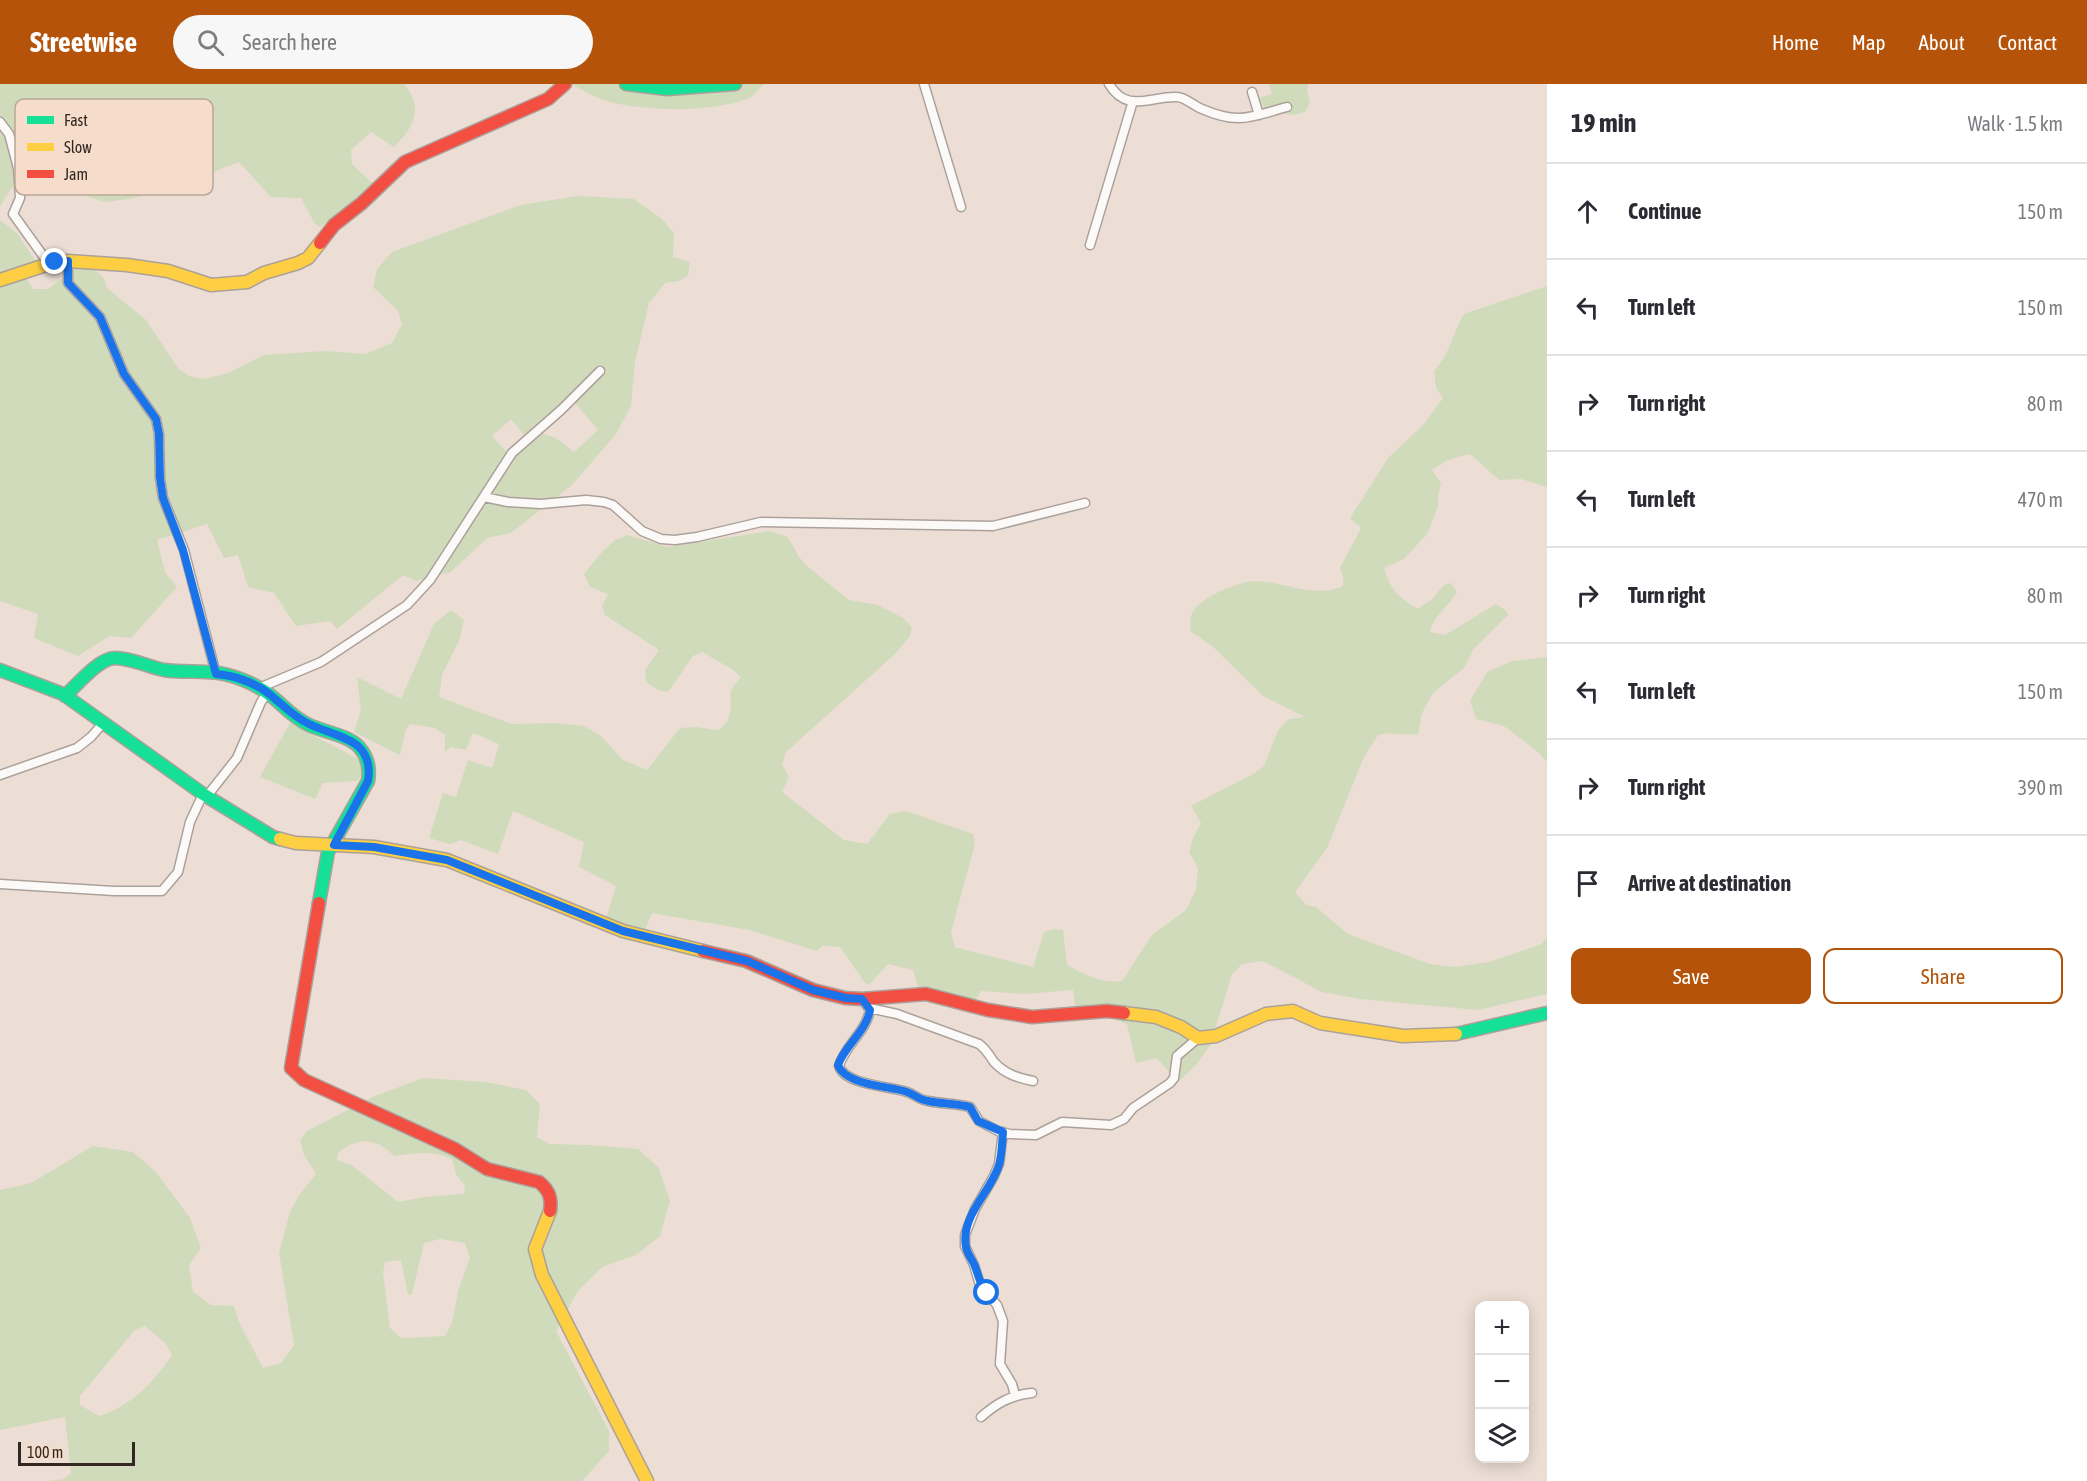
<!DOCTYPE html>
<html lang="en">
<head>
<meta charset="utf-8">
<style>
  body { margin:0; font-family:"Asap Condensed",sans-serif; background:#f7f7f7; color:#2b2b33 }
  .controls { position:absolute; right:18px; bottom:18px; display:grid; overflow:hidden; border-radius:12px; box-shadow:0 3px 15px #0003 }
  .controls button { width:54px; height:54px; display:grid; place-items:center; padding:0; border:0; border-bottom:2px solid #e1e1e2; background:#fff; color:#2b2b33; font:30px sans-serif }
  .scale { position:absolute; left:18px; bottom:15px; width:117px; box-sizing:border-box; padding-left:6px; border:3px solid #322821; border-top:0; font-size:16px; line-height:21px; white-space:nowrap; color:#322821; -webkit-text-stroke:4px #f6dcca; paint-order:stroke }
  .stop { position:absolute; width:18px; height:18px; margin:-14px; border:4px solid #1a73e8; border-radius:50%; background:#fff }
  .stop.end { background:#1a73e8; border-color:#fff; box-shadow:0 2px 6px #0008 }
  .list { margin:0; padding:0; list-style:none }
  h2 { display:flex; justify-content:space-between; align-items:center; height:78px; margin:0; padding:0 24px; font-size:26px }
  h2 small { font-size:20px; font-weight:400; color:#7c7c81 }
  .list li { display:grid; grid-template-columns:39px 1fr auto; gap:18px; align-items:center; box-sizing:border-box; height:96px; padding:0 24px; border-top:2px solid #e1e1e2 }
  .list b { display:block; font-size:22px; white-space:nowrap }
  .list em { font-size:20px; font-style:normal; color:#7c7c81 }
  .actions { display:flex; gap:12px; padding:18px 24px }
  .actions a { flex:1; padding:14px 0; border:2px solid #b45309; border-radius:12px; text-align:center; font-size:21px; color:#b45309 }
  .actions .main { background:#b45309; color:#fff }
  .icon { flex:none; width:33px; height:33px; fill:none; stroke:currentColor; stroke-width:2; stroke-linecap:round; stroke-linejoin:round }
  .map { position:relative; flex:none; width:1547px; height:1397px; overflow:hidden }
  header { display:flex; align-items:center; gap:36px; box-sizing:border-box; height:84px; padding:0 30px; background:#b45309; color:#fff }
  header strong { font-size:28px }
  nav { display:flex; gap:33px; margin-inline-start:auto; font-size:21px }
  .search { width:420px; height:54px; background:#f7f7f7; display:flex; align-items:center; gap:15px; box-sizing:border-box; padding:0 21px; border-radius:33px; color:#7c7c81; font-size:22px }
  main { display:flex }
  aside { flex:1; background:#fff }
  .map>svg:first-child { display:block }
  .green { fill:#d0dbbb; fill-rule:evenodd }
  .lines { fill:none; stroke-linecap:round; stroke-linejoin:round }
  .street-casing { stroke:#aca19a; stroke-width:11 }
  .fast-casing { stroke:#aca19a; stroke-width:15 }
  .slow-casing { stroke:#aca19a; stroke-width:15 }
  .jam-casing { stroke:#aca19a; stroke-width:15 }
  .street { stroke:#fcfaf9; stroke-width:8 }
  .fast { stroke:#16e098; stroke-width:12 }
  .slow { stroke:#ffcf43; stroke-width:12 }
  .jam { stroke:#f24e42; stroke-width:12 }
  .route { stroke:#1a73e8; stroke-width:8 }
  .key { fill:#f6dcca; stroke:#bba697; stroke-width:1.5 }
  .key-label { font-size:16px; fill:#322821 }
</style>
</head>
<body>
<header>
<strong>Streetwise</strong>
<div class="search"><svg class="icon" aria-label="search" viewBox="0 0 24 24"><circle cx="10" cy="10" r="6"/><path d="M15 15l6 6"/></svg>Search here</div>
<nav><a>Home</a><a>Map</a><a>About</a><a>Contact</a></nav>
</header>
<main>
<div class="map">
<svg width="1547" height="1397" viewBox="0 0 1547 1397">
  <rect width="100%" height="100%" fill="#ecded4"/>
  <path class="green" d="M 0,0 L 404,0 C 425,25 413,44 394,63 L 371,48 L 351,66 L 352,80 L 372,99 L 342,127 L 320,143 L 315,140 L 301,114 L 271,113 L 239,78 L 167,106 L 128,115 L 105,118 L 38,97 L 12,103 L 0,123 Z
    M 571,0 L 764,0 C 759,5 753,13 747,15 C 708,29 649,27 609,18 C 596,14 583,6 571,0 Z
    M 1269,0 L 1308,0 L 1307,7 L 1310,18 L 1305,28 L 1293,31 L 1266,26 L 1259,14 L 1272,10 Z
    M 578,112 L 634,115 L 662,135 L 674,149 L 673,173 L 690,178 L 688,192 L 679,197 L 665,199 L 649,219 L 635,278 L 631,322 L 616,350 L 572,401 L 511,449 L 487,454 L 451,488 L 416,497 L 403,491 L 337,545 L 330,537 L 296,542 L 274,509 L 248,503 L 238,471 L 224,474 L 207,440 L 157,456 L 165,488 L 177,503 L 131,554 L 110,552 L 78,572 L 34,554 L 38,530 L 0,517 L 0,136 L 17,149 L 37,180 L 24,183 L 27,195 L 33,205 L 48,205 L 78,182 C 94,186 104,187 107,204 L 146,236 L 178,284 L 189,292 L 204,295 L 228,289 L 264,271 L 325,267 L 365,270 L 392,259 L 402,240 L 398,227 L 373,203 L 377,185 L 392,168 L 520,121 ZM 570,313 L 598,346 L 574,368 L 556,354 L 541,349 L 512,374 L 492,352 L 511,335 L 524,351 Z
    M 1547,202 L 1547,403 L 1521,395 L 1499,396 L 1470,370 L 1448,376 L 1432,386 L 1441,399 L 1438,413 L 1438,423 L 1427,450 L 1404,475 L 1384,484 C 1391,507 1398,513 1418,525 L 1431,516 L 1444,501 L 1451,499 L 1457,508 C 1448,524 1435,529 1430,548 L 1445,551 L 1496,520 L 1505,526 L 1508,531 L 1473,566 L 1465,583 L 1433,609 L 1422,629 L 1418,650 C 1404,652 1391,647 1378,651 L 1364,673 L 1327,764 L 1295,808 L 1306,821 L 1316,823 L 1348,850 L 1430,880 L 1454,883 L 1489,878 L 1542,860 L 1547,853 L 1547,910 L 1478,926 L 1359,915 L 1322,908 L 1263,877 L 1242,880 L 1232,890 L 1210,962 L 1196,981 L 1178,998 L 1157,974 L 1136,979 L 1127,940 L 1106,932 L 1077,936 L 1073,906 L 1024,910 L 981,907 L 967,928 L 922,915 L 913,886 L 888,880 L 869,901 L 865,899 L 840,863 L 822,862 L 817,867 L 749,846 L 652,829 L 645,846 L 606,835 L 616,802 L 579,783 L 584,758 L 513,727 L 498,770 L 461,756 L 450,760 L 429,754 L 443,709 L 456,713 L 468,676 L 492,684 L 499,660 L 473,649 L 466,666 L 451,663 L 445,668 L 445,651 L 435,644 L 410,640 L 405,648 L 400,671 L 354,648 L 361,626 L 357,593 L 401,615 L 434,540 L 451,526 L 464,536 L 460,555 L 442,591 L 439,613 L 512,640 L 556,639 L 584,642 L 600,651 L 623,676 L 647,686 L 680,644 L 696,643 L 718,646 C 733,636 731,624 730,607 L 741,593 L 732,585 L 702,568 L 693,572 L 668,608 L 658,606 L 646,598 L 645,586 L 659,566 L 605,531 L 602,522 L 608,510 L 590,503 L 584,490 L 600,470 L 615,456 L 628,451 L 667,463 L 770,447 L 788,453 L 799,473 L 808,483 L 849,516 L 878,521 L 903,534 L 912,543 L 910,552 L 895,570 L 786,668 L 782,680 L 789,693 L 782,708 L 844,756 L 867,760 L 890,730 L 906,727 L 973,750 L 975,760 L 951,848 L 955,863 L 1033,883 L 1044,848 L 1054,845 L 1063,846 L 1067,881 C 1084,890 1102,900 1122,897 L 1152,851 L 1186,826 L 1196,805 L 1198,784 L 1189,768 L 1193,754 L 1201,739 L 1191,722 L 1255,689 L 1264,682 L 1278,646 L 1289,635 L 1305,633 L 1263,612 L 1211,561 L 1191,548 C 1190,540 1189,533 1194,526 C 1203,512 1240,497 1256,497 C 1285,498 1315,515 1343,502 L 1343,493 L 1340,484 L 1361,444 L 1350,434 L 1388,374 L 1425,339 L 1443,314 L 1436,304 L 1434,287 C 1450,270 1453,249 1464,230 Z
    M 1547,573 L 1547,678 L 1538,668 L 1504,642 L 1476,635 L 1470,617 L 1487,588 L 1512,577 Z
    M 290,639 L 360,676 L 365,686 L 357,697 L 323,699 L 315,715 L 260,693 Z
    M 423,994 L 486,998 L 526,1006 L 540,1020 L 537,1053 L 549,1060 L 590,1061 L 638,1065 L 658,1083 L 670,1116 L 660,1152 L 636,1171 L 602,1183 L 577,1208 L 556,1247 L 609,1347 L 609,1367 L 582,1397 L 48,1397 L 64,1395 L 71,1389 L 65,1333 L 0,1346 L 0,1106 L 31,1099 L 93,1062 L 133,1068 L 156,1088 L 190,1134 L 201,1164 L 189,1181 L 193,1208 L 211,1221 L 234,1222 L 238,1236 L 263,1284 L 281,1279 L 294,1261 L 279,1169 L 290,1128 L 299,1111 L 316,1090 L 304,1071 L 300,1056 L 307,1047 L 375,1012 ZM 364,1057 L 379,1060 L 395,1072 C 415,1069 433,1066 452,1075 L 456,1090 L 465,1102 L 464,1110 L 424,1113 L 398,1118 L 353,1082 L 337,1076 L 338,1069 L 349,1061 ZM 440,1155 L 465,1159 L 470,1174 L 459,1204 L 452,1239 L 445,1252 L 401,1254 L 390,1244 L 383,1189 L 385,1178 L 401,1176 L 408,1211 L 412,1210 L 424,1159 ZM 145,1242 L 165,1259 L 172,1271 C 154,1298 131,1322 99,1332 L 80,1321 L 80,1312 L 135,1246 Z"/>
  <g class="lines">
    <defs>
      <path id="street" d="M 924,0 L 961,123
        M 1109,0 C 1127,30 1150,12 1177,13 C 1185,13 1194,22 1202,25 C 1239,41 1250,33 1287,23
        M 1252,8 L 1259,31
        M 0,38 L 9,50 L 18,84 L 20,114 L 13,130 L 49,180
        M 1090,161 L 1133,17
        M 68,177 L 68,199 L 100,233 L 124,290 L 156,335 L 159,350 L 160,394 L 163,414 L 184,466 L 216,590
        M 484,413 L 508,418 L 541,420 L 586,416 L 604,418 L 613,421 L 642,447 L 661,455 L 675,456 L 697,453 L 761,438 L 993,442 L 1085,419
        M 259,604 L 321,578 L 407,521 L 430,496 L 512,369 L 561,326 L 600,287
        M 0,691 L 77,664 L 91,653 L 104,638
        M 207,712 L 237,674 L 261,618 L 267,609
        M 0,800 L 114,807 L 162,807 L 178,788 L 190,738 L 203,710
        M 862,915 L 870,926 C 866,948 845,961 839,982 C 845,1001 889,1002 907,1008 C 914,1010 919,1016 928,1017 C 942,1020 956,1019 970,1023 L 979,1037 L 998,1047 L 1010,1050 L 1036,1051 L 1062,1038 L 1111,1041 L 1124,1035 L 1133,1024 L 1170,999 L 1174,994 L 1177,972 L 1198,954
        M 869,924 L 897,930 L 979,960 C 986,965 989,971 994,978 C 1005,990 1018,994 1033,997
        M 1003,1048 L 999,1080 L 994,1092 L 975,1125 L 965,1151 L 965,1162 L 974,1181 L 980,1201 L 997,1221 L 1003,1237 L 1000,1280 L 1012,1300 L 1015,1311
        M 981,1333 C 997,1319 1011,1311 1032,1309"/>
      <path id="fast" d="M 626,0 L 667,5 L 735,0
        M 0,586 L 63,610 L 203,710 L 273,753 L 280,755
        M 65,612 C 77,601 99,574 115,574 C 131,574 149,583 164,586 C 184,589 204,586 224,590 C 237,593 254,600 266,608 C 282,619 290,632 309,641 C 324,648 348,651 359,663 C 368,673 370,685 368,697 L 328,768 L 319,819
        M 1456,950 L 1547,929"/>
      <path id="slow" d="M 0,196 L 55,178 L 68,177 L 127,181 L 168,187 L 211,201 L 247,198 L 264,189 L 298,179 L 308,174 L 320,159
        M 280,755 L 296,759 L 374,763 L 447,776 L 623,847 L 703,867
        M 1124,929 L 1156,933 L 1181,943 L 1198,954 L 1216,952 L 1266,930 L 1293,927 L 1320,939 L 1403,952 L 1456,950
        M 550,1127 L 535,1165 L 542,1191 L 647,1397"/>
      <path id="jam" d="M 320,159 L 334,141 L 362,119 L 405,78 L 548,15 L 565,0
        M 319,819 L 291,984 L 304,996 L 455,1065 L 487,1085 L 539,1098 C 549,1106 552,1114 550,1127
        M 703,867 L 746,877 L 813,906 L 845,914 L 862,915 L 926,910 L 988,926 L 1032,933 L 1107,927 L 1124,929"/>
    </defs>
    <use href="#street" class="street-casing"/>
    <use href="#fast" class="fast-casing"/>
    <use href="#slow" class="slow-casing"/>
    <use href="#jam" class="jam-casing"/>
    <use href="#street" class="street"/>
    <use href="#fast" class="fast"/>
    <use href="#slow" class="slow"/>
    <use href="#jam" class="jam"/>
  </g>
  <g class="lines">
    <path class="route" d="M 55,178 L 68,177 L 68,199 L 100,233 L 124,290 L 156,335 L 159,350 L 160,394 L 163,414 L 183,466 L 216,590 C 233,591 255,599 268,609 C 282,620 292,632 309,640 C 323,647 349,653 359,663 C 369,673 370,685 368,697 L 334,761 L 374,763 L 447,776 L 623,847 L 747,877 L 813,906 L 846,914 L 862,915 L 870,926 C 866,948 845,961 838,981 C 845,1001 889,1002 907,1008 C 914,1010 919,1016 928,1017 C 942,1020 956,1019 970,1023 L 978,1037 L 1003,1048 C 1002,1059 1002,1071 999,1081 C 991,1108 960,1132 966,1163 C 967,1169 971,1174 974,1180 C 979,1191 979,1200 987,1209"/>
  </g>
  <rect x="15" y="15" width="198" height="96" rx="9" class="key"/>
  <rect x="27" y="32" width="27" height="8" fill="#16e098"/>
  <rect x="27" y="59" width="27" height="8" fill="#ffcf43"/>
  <rect x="27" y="86" width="27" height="8" fill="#f24e42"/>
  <g class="key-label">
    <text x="64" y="42">Fast</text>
    <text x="64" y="69">Slow</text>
    <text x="64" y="96">Jam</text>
  </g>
</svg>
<div class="controls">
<button>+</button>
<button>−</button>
<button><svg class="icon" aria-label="layers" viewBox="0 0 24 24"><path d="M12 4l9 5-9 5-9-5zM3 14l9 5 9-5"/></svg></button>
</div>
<div class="scale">100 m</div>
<div class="stop" style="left:987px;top:1209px"></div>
<div class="stop end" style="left:55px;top:178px"></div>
</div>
<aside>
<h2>19 min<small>Walk · 1.5 km</small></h2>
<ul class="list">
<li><svg class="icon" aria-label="ahead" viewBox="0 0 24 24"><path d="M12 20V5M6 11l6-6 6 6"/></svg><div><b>Continue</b></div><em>150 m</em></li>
<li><svg class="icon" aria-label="left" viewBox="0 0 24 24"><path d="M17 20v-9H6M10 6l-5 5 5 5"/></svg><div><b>Turn left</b></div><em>150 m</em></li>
<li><svg class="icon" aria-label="right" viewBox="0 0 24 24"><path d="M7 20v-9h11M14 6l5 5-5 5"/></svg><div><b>Turn right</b></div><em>80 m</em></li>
<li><svg class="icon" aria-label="left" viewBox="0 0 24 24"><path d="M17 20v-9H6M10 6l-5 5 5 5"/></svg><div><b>Turn left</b></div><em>470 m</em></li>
<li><svg class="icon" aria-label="right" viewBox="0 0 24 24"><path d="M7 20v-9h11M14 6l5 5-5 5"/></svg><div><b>Turn right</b></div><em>80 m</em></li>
<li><svg class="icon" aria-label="left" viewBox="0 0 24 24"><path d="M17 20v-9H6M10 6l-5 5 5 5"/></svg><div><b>Turn left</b></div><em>150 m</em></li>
<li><svg class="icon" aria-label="right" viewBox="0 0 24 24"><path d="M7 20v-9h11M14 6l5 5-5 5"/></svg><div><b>Turn right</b></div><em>390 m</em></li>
<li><svg class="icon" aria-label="arrive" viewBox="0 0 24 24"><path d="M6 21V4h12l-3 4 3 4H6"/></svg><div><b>Arrive at destination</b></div></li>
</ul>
<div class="actions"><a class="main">Save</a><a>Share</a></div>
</aside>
</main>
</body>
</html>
